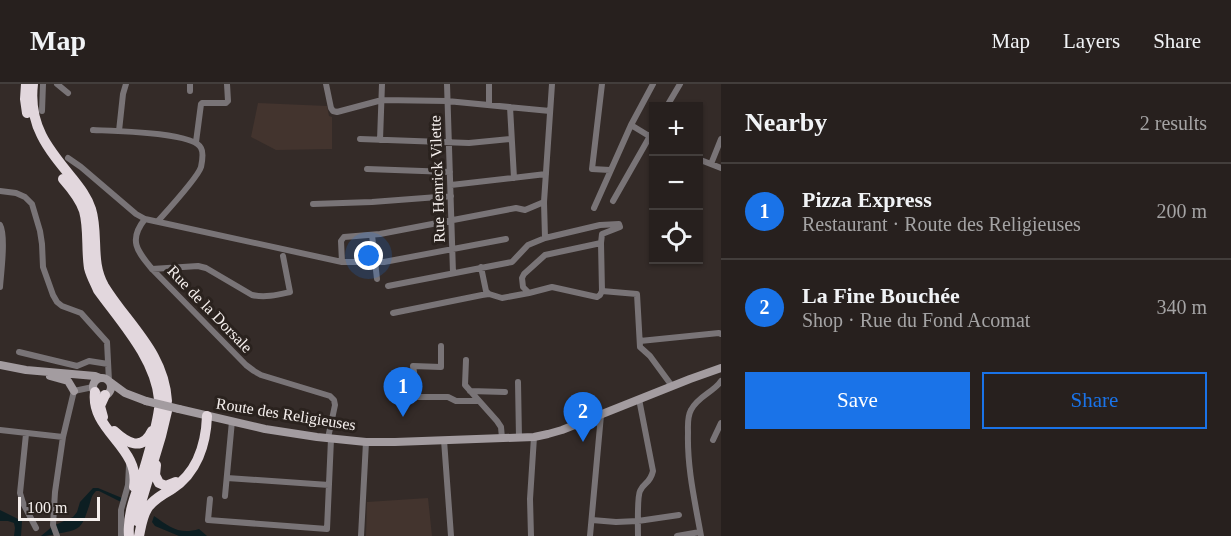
<!DOCTYPE html>
<html lang="en">
<head>
<meta charset="utf-8">
<style>
  body { margin:0; font-family:"Times New Roman",serif; background:#2f2827; color:#f1f3f6 }
  .controls { position:absolute; right:18px; top:18px; display:grid; overflow:hidden; border-radius:0px; box-shadow:0 2px 4px #0004 }
  .controls button { width:54px; height:54px; display:grid; place-items:center; padding:0; border:0; border-bottom:2px solid #433e3c; background:#27201e; color:#f1f3f6; font:30px sans-serif }
  .scale { position:absolute; left:18px; bottom:15px; width:82px; box-sizing:border-box; padding-left:6px; border:3px solid #f5efed; border-top:0; font-size:16px; line-height:21px; white-space:nowrap; color:#f5efed; -webkit-text-stroke:4px #2a221e; paint-order:stroke }
  .you { position:absolute; left:369px; top:172px; width:21px; height:21px; margin:-15px; border:4px solid #fff; border-radius:50%; background:#1a73e8; box-shadow:0 0 0 9px #1a73e833 }
  .badge { display:grid; place-items:center; width:39px; height:39px; border-radius:50%; background:#1a73e8; color:#fff; font-size:20px; font-weight:700 }
  .pin { position:absolute; translate:-50% -50px; filter:drop-shadow(0 2px 3px #0008) }
  .pin::after { content:''; position:absolute; top:32px; width:21px; height:18px; background:inherit; clip-path:polygon(0 0,100% 0,50% 100%) }
  .list { margin:0; padding:0; list-style:none }
  h2 { display:flex; justify-content:space-between; align-items:center; height:78px; margin:0; padding:0 24px; font-size:26px }
  h2 small { font-size:20px; font-weight:400; color:#a4a3a4 }
  .list li { display:grid; grid-template-columns:39px 1fr auto; gap:18px; align-items:center; box-sizing:border-box; height:96px; padding:0 24px; border-top:2px solid #433e3c }
  .list b { display:block; font-size:22px; white-space:nowrap }
  .list p { margin:0; font-size:20px; white-space:nowrap; color:#a4a3a4 }
  .list em { font-size:20px; font-style:normal; color:#a4a3a4 }
  .actions { display:flex; gap:12px; padding:18px 24px }
  .actions a { flex:1; padding:14px 0; border:2px solid #1a73e8; border-radius:0px; text-align:center; font-size:21px; color:#1a73e8 }
  .actions .main { background:#1a73e8; color:#fff }
  .icon { flex:none; width:33px; height:33px; fill:none; stroke:currentColor; stroke-width:2; stroke-linecap:round; stroke-linejoin:round }
  .map { position:relative; flex:none; width:721px; height:452px; overflow:hidden }
  header { display:flex; align-items:center; gap:36px; box-sizing:border-box; height:84px; padding:0 30px; background:#27201e; border-bottom:2px solid #433e3c }
  header strong { font-size:28px }
  nav { display:flex; gap:33px; margin-inline-start:auto; font-size:21px }
  main { display:flex }
  aside { flex:1; background:#27201e }
  .map>svg:first-child { display:block }
  .built { fill:#43342e }
  .water { fill:#0c1e22 }
  .lines { fill:none; stroke-linecap:round; stroke-linejoin:round }
  .street { stroke:#797477; stroke-width:6 }
  .secondary { stroke:#a39ca0; stroke-width:8 }
  .highway { stroke:#e2d7dd; stroke-width:10 }
  .secondary-bridge { stroke:#a39ca0; stroke-width:8 }
  .labels { text-anchor:middle; dominant-baseline:central; stroke-width:6; stroke-linejoin:round; paint-order:stroke }
  .street-label { font-size:16px; fill:#f5efed; stroke:#2a221e }
</style>
</head>
<body>
<header>
<strong>Map</strong>
<nav><a>Map</a><a>Layers</a><a>Share</a></nav>
</header>
<main>
<div class="map">
<svg width="721" height="452" viewBox="0 0 721 452">
  <rect width="100%" height="100%" fill="#342b28"/>
  <path class="built" d="M 258,19 L 327,22 L 329,32 L 332,33 L 332,65 L 276,66 L 251,53 Z
    M 428,414 L 432,452 L 366,452 L 367,418 Z"/>
  <path class="water" d="M 93,404 L 98,404 L 122,414 L 121,418 L 99,407 L 96,407 C 90,413 91,418 88,425 C 82,443 80,446 61,449 C 53,450 50,452 41,452 L 53,442 L 73,433 L 77,428 L 80,418 Z
    M 0,426 L 22,437 L 21,452 L 14,452 L 15,444 L 14,439 L 8,437 L 0,437 Z
    M 154,432 C 170,443 179,451 199,445 L 207,452 L 179,452 L 155,442 L 152,438 Z"/>
  <g class="lines">
    <path class="street" d="M 57,0 L 68,9
      M 190,0 L 190,7
      M 326,0 L 331,24 L 333,27 L 337,28 L 382,16 L 447,17 L 550,27
      M 447,0 L 453,189
      M 489,0 L 489,20
      M 602,0 L 592,85 L 610,86
      M 667,22 L 680,0
      M 510,23 L 514,94
      M 42,27 L 43,0
      M 631,41 L 654,55
      M 93,46 C 112,47 193,48 201,64 C 204,69 202,78 201,83 C 198,93 167,127 158,137
      M 119,47 L 123,10 L 126,0
      M 360,55 L 469,59 L 511,55
      M 380,56 L 382,0
      M 196,58 L 201,20 L 202,19 L 226,19 L 228,17 L 227,0
      M 68,74 L 81,83 L 136,130 L 145,135 L 342,178 L 384,178 L 506,155
      M 698,75 L 721,84
      M 711,80 L 721,55
      M 367,85 L 450,88
      M 451,101 L 546,90
      M 0,107 L 16,109 L 25,113 L 32,120 L 40,147 L 42,160 L 43,183 L 53,211 L 57,218 L 62,222 L 81,229 L 107,258 L 109,297
      M 613,117 L 654,45
      M 313,120 L 372,118 L 451,112
      M 594,124 L 631,41 L 653,0
      M 145,135 C 128,156 137,167 152,185 L 246,281 L 254,287 L 261,291 L 330,312 L 334,316 L 335,321 L 328,354
      M 0,141 C 6,152 1,189 0,203
      M 372,151 L 377,195
      M 545,154 L 544,118 L 552,0
      M 601,159 L 602,207 L 600,211 L 597,213 L 552,203 L 529,209 L 523,203 L 522,194 L 524,190 L 545,171 Z
      M 342,178 L 341,157 L 344,153 L 380,150 L 516,124 L 525,126 L 544,118
      M 481,183 L 486,207 L 489,210
      M 152,185 L 198,182 L 206,184 L 252,211 C 265,214 277,211 290,208 L 283,172
      M 388,202 L 512,178 L 528,161 L 545,154 L 600,141 L 619,140 L 620,143 L 602,150 L 601,159
      M 602,207 L 637,210 L 640,263 L 650,272 L 672,302
      M 393,229 L 482,211 L 489,210 L 502,214 L 529,209
      M 640,257 L 719,249 L 721,250
      M 441,262 L 441,283 L 413,282 L 418,313 L 448,313 L 456,317 L 479,317
      M 19,268 L 77,282 L 89,277 L 108,280
      M 466,276 L 465,301 L 497,337 L 501,343 L 502,354
      M 518,298 L 519,354
      M 470,307 L 505,308
      M 0,346 L 63,353
      M 26,350 L 20,409 L 23,419 L 36,444
      M 444,356 L 451,452
      M 713,356 L 721,339
      M 227,394 L 329,401
      M 225,412 L 232,337
      M 210,415 L 208,436 L 327,445 L 331,355
      M 592,436 L 616,438 L 638,437 L 679,431
      M 57,452 L 53,441 L 55,408 L 63,353 L 74,307 L 93,303
      M 121,452 L 121,426 L 128,401 L 129,382
      M 361,452 L 366,358
      M 531,452 L 530,415 L 534,353
      M 590,452 L 601,331
      M 638,452 C 638,444 637,413 640,407 C 644,398 650,400 653,387 L 639,315
      M 677,452 L 700,448
      M 701,452 C 695,418 687,384 688,349 C 688,342 687,333 691,326 C 698,312 714,308 721,297"/>
    <path class="secondary" d="M 0,281 L 26,286 L 95,292 L 100,294
      M 50,292 L 68,297 L 74,307
      M93 303a9 9 0 1 1 18 0a9 9 0 1 1-18 0Z
      M 110,298 L 125,309 L 146,317
      M 179,325 L 265,345 L 317,353 L 366,358 L 395,358 L 534,353 L 548,350 L 562,346 L 690,295 L 721,284"/>
    <path class="highway" d="M 26,0 L 25,15 L 27,29
      M 33,0 C 28,41 48,65 72,94 C 80,104 87,113 91,125 C 99,151 90,178 104,202 C 128,241 164,268 167,317
      M 63,95 C 71,104 80,115 84,127 C 89,145 86,165 89,184 C 91,192 95,199 98,206 C 121,238 155,274 159,315
      M 95,308 C 90,347 141,363 134,403
      M 103,333 L 100,322 L 105,311
      M 114,347 C 127,359 142,368 152,347
      M 156,381 L 155,391 L 159,399 L 166,402 L 176,398
      M 137,437 L 140,422 L 161,352 L 167,327
      M 129,452 C 127,429 136,410 143,389 C 149,368 156,347 159,325
      M 139,452 C 141,443 142,433 147,425 C 152,416 163,410 172,405 C 197,389 206,360 207,332"/>
    <path class="secondary-bridge" d="M 146,317 L 179,325"/>
  </g>
  <g class="labels">
    <g class="street-label">
      <text transform="translate(437 95) rotate(-92)">Rue Henrick Vilette</text>
      <text transform="translate(210 225) rotate(46)">Rue de la Dorsale</text>
      <text transform="translate(286 330) rotate(9)">Route des Religieuses</text>
    </g>
  </g>
</svg>
<div class="controls">
<button>+</button>
<button>−</button>
<button><svg class="icon" aria-label="locate" viewBox="0 0 24 24"><circle cx="12" cy="12" r="6"/><path d="M12 2v4M12 18v4M2 12h4M18 12h4"/></svg></button>
</div>
<div class="scale">100 m</div>
<div class="you"></div>
<div class="pin badge" style="left:403px;top:333px">1</div>
<div class="pin badge" style="left:583px;top:358px">2</div>
</div>
<aside>
<h2>Nearby<small>2 results</small></h2>
<ul class="list">
<li><span class="badge">1</span><div><b>Pizza Express</b><p>Restaurant · Route des Religieuses</p></div><em>200 m</em></li>
<li><span class="badge">2</span><div><b>La Fine Bouchée</b><p>Shop · Rue du Fond Acomat</p></div><em>340 m</em></li>
</ul>
<div class="actions"><a class="main">Save</a><a>Share</a></div>
</aside>
</main>
</body>
</html>
